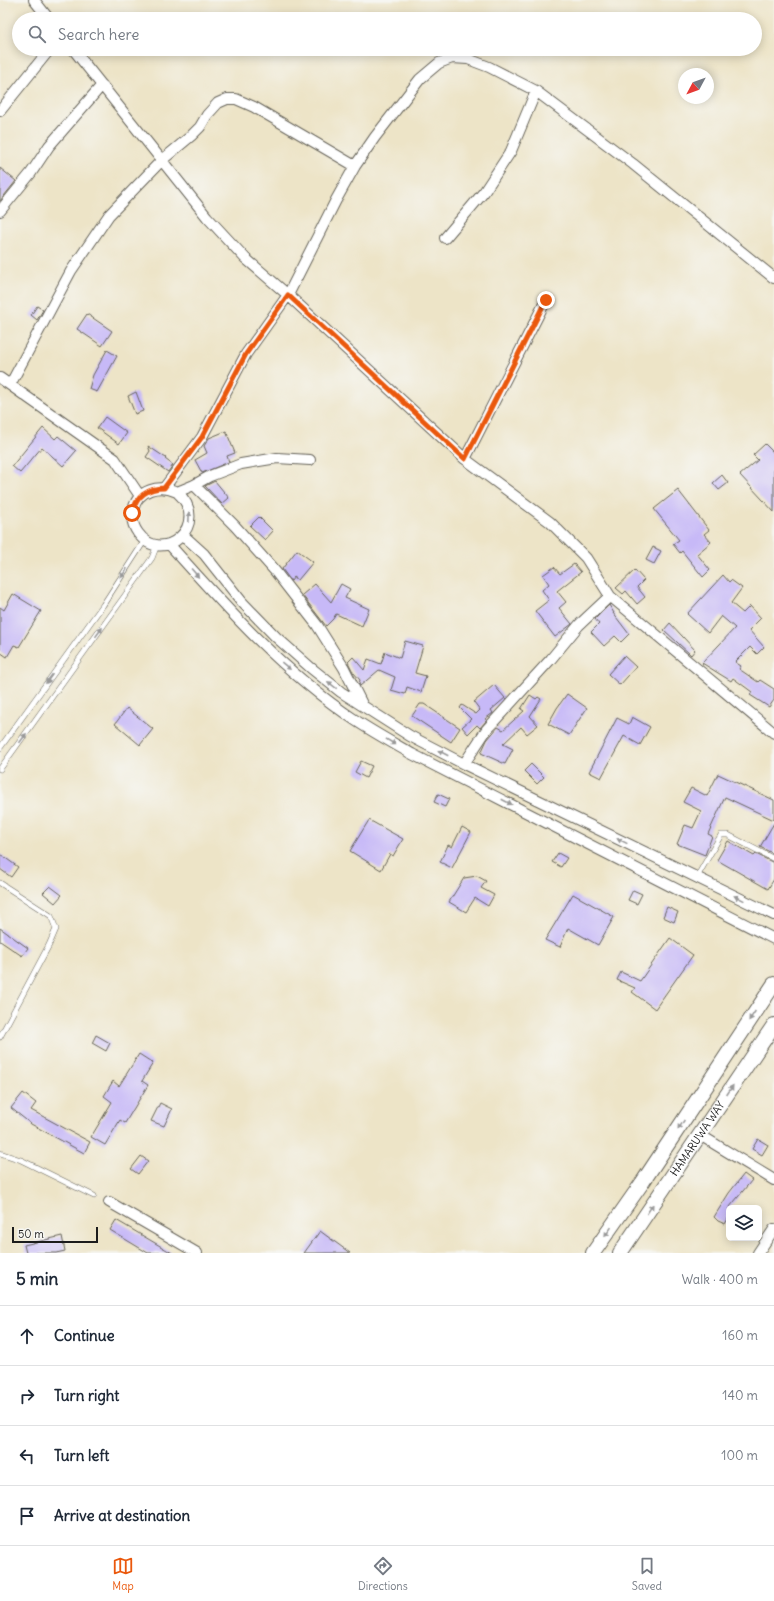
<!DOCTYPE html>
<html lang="en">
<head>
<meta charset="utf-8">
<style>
  body { margin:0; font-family:Delius,sans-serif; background:#f2f2f3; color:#1f2937 }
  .controls { position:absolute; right:12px; bottom:12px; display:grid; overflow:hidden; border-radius:6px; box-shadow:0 2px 10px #0003 }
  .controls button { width:36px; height:36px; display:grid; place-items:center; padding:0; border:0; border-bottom:1px solid #e0e1e3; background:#fff; color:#1f2937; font:20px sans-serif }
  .compass { position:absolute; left:678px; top:68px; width:36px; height:36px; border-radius:50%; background:#fff; box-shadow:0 2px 10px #0003; rotate:229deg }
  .scale { position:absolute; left:12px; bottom:10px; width:86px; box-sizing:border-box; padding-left:4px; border:2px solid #1c1c1c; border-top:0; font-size:11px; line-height:14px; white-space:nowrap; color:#1c1c1c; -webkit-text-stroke:3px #f6f6f2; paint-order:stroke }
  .stop { position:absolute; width:12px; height:12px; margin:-9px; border:3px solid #ea580c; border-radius:50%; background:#fff }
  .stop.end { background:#ea580c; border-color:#fff; box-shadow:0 1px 4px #0008 }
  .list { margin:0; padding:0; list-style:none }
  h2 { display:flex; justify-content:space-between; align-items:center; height:52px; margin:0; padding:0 16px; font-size:17px }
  h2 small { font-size:13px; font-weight:400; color:#747a83 }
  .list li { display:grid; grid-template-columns:26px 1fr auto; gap:12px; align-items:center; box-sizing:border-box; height:60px; padding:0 16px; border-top:1px solid #e0e1e3 }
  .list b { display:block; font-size:15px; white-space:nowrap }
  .list em { font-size:13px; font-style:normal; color:#747a83 }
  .icon { flex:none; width:22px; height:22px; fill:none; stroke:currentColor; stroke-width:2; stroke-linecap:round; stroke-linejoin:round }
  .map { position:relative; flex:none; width:774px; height:1253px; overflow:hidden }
  .search { position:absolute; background:#fff; box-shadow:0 2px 10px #0003; left:12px; right:12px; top:12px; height:44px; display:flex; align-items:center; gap:10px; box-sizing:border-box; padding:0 14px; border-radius:22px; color:#747a83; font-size:15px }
  .sheet { height:292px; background:#fff }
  nav { display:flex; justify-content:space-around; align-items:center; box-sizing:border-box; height:56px; border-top:1px solid #e0e1e3; background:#fff; font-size:11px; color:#747a83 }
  nav a { display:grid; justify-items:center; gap:2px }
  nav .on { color:#ea580c }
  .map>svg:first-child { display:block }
  .building { fill:#c7b9f7 }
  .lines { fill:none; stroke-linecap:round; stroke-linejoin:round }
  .lane-casing { stroke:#656258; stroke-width:6 }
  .street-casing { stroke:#656258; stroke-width:12 }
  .secondary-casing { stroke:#656258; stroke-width:16 }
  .lane { stroke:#fff; stroke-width:5 }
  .street { stroke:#fff; stroke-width:10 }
  .secondary { stroke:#fff; stroke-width:14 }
  .oneway { fill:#999 }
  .route { stroke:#ea580c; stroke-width:5 }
  .labels { text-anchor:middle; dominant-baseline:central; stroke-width:4; stroke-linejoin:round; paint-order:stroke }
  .street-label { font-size:11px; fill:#1c1c1c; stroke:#f6f6f2 }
</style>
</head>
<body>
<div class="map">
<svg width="774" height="1253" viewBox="0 0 774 1253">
  <rect width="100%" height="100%" fill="#f6f6f2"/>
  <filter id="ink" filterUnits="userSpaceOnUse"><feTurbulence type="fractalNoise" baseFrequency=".025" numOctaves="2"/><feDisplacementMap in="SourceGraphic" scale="8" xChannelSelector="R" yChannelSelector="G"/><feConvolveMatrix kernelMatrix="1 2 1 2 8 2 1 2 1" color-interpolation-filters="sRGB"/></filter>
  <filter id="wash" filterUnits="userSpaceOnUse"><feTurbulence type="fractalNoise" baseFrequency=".012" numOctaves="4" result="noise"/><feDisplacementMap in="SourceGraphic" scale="16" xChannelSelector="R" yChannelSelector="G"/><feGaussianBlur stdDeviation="0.9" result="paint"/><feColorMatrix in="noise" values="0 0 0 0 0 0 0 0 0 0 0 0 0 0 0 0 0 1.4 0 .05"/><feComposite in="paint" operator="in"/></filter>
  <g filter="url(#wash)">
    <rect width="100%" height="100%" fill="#ede4c7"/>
    <g id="blocks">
      <path class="building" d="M 0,168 L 16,181 L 0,201 Z
        M 37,306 L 43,310 L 37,320 L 31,315 Z
        M 87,314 L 112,331 L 102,346 L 77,329 Z
        M 107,350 L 117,356 L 97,392 L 89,389 L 93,375 Z
        M 136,392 L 143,411 L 135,414 L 128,396 Z
        M 105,417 L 127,433 L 119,444 L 97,428 Z
        M 43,428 L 55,439 L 58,436 L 76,451 L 63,466 L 42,447 L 20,473 L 12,466 Z
        M 226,431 L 235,453 L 227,456 L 229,462 L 202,473 L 195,460 L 207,453 L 204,446 L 209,438 Z
        M 765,444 L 774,453 L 774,512 L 740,475 L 758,460 L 753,455 Z
        M 148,446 L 166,458 L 165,459 L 173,465 L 168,472 L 146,457 L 150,451 Z
        M 722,475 L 728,483 L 719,490 L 713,483 Z
        M 215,481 L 229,498 L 222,504 L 205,486 Z
        M 678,490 L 709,530 L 704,534 L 711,542 L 697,554 L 710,570 L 703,577 L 682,551 L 680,553 L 673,544 L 679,540 L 654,509 Z
        M 259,517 L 273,531 L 265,540 L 250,526 Z
        M 653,547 L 661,551 L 654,564 L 646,560 Z
        M 297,550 L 313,562 L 298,580 L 294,577 L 291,581 L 282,569 Z
        M 574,564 L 581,572 L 557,591 L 566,602 L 559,608 L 572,624 L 555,637 L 535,611 L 549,600 L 542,590 L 549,584 L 543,575 L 554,567 L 560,574 Z
        M 635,570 L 644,580 L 637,587 L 645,597 L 637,604 L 626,591 L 623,594 L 616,588 Z
        M 723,575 L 729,582 L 731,580 L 742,588 L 731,603 L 743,613 L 750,606 L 761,618 L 749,630 L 764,647 L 757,654 L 750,647 L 735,662 L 741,666 L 739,669 L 758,682 L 760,680 L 774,689 L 774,700 L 769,707 L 750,695 L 752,692 L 733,678 L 731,681 L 702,663 L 735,628 L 721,616 L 708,633 L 687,614 Z
        M 315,584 L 331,602 L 341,584 L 350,589 L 345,598 L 369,609 L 362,626 L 336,614 L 333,619 L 326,626 L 302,595 Z
        M 13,594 L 41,611 L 19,647 L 14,645 L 7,657 L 0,652 L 0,607 L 4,610 Z
        M 609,605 L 614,613 L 613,613 L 629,634 L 621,642 L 615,636 L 604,646 L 591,632 L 599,624 L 595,619 Z
        M 670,623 L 695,650 L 691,655 L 664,630 Z
        M 405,641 L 423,646 L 415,673 L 426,676 L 421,692 L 407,687 L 405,694 L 391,690 L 395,677 L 379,670 L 360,686 L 359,684 L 360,680 L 353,672 L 348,662 L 353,657 L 364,670 L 368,659 L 381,664 L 385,652 L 400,658 Z
        M 624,656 L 636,667 L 620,685 L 608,674 Z
        M 494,685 L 505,698 L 491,710 L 493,713 L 485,719 L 487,720 L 480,728 L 477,725 L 468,734 L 462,727 L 471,719 L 460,708 L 462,705 L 476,714 L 480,710 L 474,702 Z
        M 567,694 L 587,708 L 569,735 L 548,724 L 557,708 Z
        M 530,695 L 536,699 L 538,697 L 541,699 L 530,716 L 538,725 L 527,734 L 521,727 L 503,744 L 513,749 L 505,764 L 481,753 L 487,740 L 498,727 L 503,730 L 524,711 L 521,709 Z
        M 420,704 L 424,704 L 460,728 L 451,742 L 412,716 Z
        M 127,708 L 153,729 L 140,745 L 115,724 Z
        M 632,717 L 650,727 L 640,745 L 624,736 L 601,778 L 589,772 L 617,718 L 629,724 Z
        M 361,761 L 372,766 L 366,778 L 355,772 Z
        M 531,764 L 544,777 L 537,784 L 524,771 Z
        M 718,774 L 774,800 L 774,820 L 725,797 L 708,834 L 712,836 L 705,855 L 677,844 L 685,825 L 693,828 L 701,811 L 683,802 L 691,788 L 707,796 Z
        M 438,794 L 449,799 L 445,807 L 434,802 Z
        M 369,820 L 403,839 L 393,856 L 390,854 L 381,870 L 350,851 Z
        M 774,823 L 774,854 L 760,847 Z
        M 462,827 L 471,832 L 452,868 L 440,862 L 448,845 L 452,847 Z
        M 728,841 L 754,856 L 756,854 L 774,863 L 774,879 L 768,889 L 717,860 Z
        M 558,853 L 567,858 L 561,867 L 552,862 Z
        M 0,854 L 18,867 L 11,877 L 0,869 Z
        M 477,876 L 486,881 L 481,888 L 494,895 L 488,906 L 475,898 L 466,912 L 449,902 L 464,878 Z
        M 50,886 L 62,895 L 55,903 L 43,893 Z
        M 633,890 L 642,894 L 637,904 L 628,900 Z
        M 573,894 L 614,917 L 598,945 L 568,928 L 560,947 L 545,940 Z
        M 667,907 L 678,912 L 674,922 L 663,917 Z
        M 0,928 L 28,948 L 22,956 L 0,941 Z
        M 670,938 L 693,955 L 655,1009 L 632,992 L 635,988 L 617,980 L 621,972 L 640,981 Z
        M 96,1035 L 110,1043 L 106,1051 L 92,1043 Z
        M 139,1054 L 153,1063 L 142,1081 L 148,1085 L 125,1123 L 120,1120 L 105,1145 L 91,1137 L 112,1102 L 104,1096 L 113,1081 L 119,1086 Z
        M 23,1093 L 36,1103 L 31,1110 L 90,1142 L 84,1153 L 31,1124 L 11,1108 Z
        M 160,1103 L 172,1109 L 164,1126 L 151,1121 Z
        M 758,1139 L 768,1145 L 762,1155 L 752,1149 Z
        M 141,1156 L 148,1161 L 138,1174 L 131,1169 Z
        M 744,1174 L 752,1180 L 729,1208 L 729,1217 L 725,1224 L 718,1221 L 714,1217 L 729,1193 Z
        M 116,1220 L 172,1253 L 148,1253 L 110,1230 Z
        M 320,1231 L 350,1253 L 304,1253 Z
        M 62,1236 L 65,1251 L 56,1253 L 26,1253 L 24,1245 Z"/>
    </g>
  </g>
  <g filter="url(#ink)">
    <use href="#blocks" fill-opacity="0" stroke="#656258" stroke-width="1"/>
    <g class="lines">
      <defs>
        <path id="lane" d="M 0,748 L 103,605 L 145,540
          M 0,769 L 152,558 L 157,545
          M 697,877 L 721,835 L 728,835 L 774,859
          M 0,883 L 51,916 L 56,929 L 49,945 L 0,1037
          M 0,1153 L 21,1160 L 94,1196"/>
        <path id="street" d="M 34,0 L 49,19
          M 382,18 L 384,19
          M 73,49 L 207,217 L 245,258 L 288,295 L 465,459 L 550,522 L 586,558 L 610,596 L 774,733
          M 442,49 L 452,58
          M 0,111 L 50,49
          M 0,211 L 31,173 L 49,146 L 102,85
          M 445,238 L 484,192 L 511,151 L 536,91
          M 0,378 L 115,459 L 140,496
          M 10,385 L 71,271 L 109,215 L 161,161 L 191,136 L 200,127 L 207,115 L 218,103 L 227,99 L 236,99 L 254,107 L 355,166
          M 465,459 L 546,300
          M 194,485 L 235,526 L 275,571 L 317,625 L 344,668 L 363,706
          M 164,488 L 202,437 L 246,354 L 288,295 L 336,200 L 355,166 L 375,137 L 420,79 L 439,63 L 452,58 L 468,59 L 489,67 L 536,91 L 633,164 L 774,278
          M 177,492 C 213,524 162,567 138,533 C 133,526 131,518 133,510 C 138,489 159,484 177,492 L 194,485 L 210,476 L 241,464 L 277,458 L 310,460
          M 183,535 L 204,554 L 242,602 L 276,637 L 311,668 L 341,692 L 410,736 L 464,764 L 774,915
          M 169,544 C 226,608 283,672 355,720 C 373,732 393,743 412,754 L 774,939
          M 464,764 L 487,729 L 551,659 L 579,625 L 610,596
          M 700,1135 L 774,1180
          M 109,1202 L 197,1253
          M 758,1253 L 774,1229"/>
        <g id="secondary">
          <path d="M 593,1253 L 642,1183 L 774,984"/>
          <path id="s1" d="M 620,1253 L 774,1025"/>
        </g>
      </defs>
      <use href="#lane" class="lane-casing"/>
      <use href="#street" class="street-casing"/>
      <use href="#secondary" class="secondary-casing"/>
      <use href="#lane" class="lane"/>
      <use href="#street" class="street"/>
      <use href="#secondary" class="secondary"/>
    </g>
    <defs><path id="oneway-solid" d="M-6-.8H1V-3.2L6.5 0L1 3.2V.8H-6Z"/></defs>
    <g class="oneway">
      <use href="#oneway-solid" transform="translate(189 517) rotate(-88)"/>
      <use href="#oneway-solid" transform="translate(124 573) rotate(123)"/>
      <use href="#oneway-solid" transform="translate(195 573) rotate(49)"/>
      <use href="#oneway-solid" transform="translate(99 632) rotate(-54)"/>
      <use href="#oneway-solid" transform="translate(286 666) rotate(39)"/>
      <use href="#oneway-solid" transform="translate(49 679) rotate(126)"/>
      <use href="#oneway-solid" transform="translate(332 685) rotate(-142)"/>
      <use href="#oneway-solid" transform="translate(23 738) rotate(-54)"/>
      <use href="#oneway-solid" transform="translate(391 742) rotate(31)"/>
      <use href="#oneway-solid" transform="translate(443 753) rotate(-153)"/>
      <use href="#oneway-solid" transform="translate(507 802) rotate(27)"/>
      <use href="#oneway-solid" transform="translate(622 841) rotate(-154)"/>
      <use href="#oneway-solid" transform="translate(739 898) rotate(-154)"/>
      <use href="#oneway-solid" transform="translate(752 1016) rotate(124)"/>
      <use href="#oneway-solid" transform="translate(730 1090) rotate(-56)"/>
      <use href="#oneway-solid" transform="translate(681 1125) rotate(124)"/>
      <use href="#oneway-solid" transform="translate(650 1209) rotate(-56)"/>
      <use href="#oneway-solid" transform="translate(608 1232) rotate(125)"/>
    </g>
  </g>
  <g class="lines" filter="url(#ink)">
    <path class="route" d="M 132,513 C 136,497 147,488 164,488 L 202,437 L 246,354 L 288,295 L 465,459 L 546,300"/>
  </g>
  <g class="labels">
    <g class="street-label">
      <text stroke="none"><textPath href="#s1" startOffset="138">HAMARUWA WAY</textPath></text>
    </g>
  </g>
</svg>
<div class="controls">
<button><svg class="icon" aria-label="layers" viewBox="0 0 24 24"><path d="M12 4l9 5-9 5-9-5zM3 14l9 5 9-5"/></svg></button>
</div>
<svg class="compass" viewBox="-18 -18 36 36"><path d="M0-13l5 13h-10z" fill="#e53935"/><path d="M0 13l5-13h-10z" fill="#747a83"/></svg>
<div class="scale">50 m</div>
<div class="stop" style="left:132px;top:513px"></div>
<div class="stop end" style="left:546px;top:300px"></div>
<div class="search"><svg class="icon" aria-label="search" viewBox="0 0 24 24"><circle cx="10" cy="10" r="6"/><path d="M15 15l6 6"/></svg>Search here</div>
</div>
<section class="sheet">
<h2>5 min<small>Walk · 400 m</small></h2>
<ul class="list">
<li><svg class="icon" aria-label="ahead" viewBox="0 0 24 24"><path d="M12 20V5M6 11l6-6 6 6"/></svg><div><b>Continue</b></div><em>160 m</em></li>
<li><svg class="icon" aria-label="right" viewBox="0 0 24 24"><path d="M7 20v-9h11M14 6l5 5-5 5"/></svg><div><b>Turn right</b></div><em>140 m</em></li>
<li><svg class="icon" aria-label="left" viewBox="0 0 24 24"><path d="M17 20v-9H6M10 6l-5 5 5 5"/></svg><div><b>Turn left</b></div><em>100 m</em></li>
<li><svg class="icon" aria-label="arrive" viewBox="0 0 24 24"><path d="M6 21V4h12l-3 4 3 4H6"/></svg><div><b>Arrive at destination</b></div></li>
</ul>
</section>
<nav>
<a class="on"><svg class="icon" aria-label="map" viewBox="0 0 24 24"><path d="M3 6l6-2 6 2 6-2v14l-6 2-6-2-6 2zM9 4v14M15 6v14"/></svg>Map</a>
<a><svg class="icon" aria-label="directions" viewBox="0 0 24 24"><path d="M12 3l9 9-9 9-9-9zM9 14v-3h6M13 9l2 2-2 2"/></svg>Directions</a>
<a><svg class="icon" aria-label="saved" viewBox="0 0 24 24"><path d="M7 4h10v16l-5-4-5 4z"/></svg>Saved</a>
</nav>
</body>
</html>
